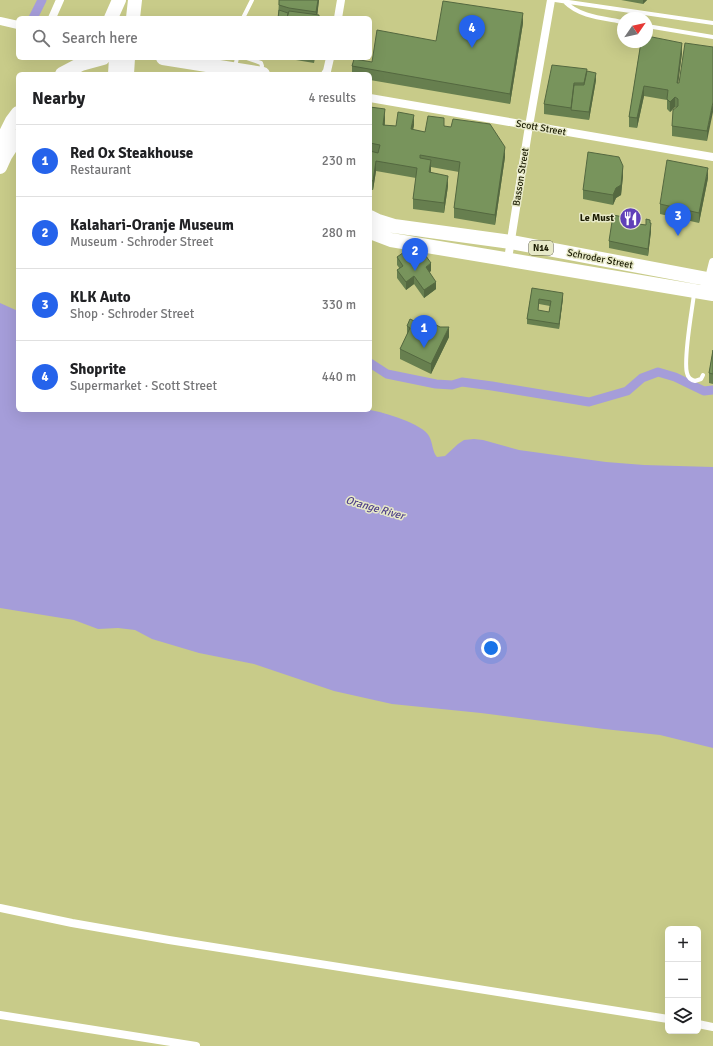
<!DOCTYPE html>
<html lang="en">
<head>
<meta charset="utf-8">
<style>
  body { margin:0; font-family:Signika,sans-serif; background:#f2f2f2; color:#202124 }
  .controls { position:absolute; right:12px; bottom:12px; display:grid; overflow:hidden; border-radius:6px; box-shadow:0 4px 16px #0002 }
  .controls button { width:36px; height:36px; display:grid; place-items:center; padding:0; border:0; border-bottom:1px solid #e0e0e0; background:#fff; color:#202124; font:20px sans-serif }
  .compass { position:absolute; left:617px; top:12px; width:36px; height:36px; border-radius:50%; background:#fff; box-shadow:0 4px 16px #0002; rotate:56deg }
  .you { position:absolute; left:491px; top:648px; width:14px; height:14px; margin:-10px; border:3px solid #fff; border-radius:50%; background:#1a73e8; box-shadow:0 0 0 6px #1a73e833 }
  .badge { display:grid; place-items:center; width:26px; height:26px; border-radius:50%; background:#2563eb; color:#fff; font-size:13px; font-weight:700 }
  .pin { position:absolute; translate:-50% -33px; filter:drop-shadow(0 1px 2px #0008) }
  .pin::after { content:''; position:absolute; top:21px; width:14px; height:12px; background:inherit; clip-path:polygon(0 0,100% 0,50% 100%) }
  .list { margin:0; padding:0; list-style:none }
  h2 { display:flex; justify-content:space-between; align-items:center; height:52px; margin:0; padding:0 16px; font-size:17px }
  h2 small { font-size:13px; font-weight:400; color:#757577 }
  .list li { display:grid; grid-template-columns:26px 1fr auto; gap:12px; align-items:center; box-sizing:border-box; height:72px; padding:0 16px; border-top:1px solid #e0e0e0 }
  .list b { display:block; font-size:15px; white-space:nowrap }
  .list p { margin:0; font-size:13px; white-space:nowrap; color:#757577 }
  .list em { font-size:13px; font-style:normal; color:#757577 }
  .icon { flex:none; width:22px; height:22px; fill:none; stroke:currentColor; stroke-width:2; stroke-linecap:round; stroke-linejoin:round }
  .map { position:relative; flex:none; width:713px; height:1046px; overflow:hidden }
  .search { position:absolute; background:#fff; box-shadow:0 4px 16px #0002; left:16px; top:16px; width:356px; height:44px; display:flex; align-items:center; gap:10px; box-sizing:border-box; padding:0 14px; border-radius:6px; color:#757577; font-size:15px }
  .panel { position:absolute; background:#fff; box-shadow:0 4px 16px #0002; left:16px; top:72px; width:356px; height:340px; border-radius:6px }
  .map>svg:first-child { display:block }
  .water { fill:#a59dd9 }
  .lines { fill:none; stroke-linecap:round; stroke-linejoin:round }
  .canal { stroke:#a59dd9; stroke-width:9 }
  .service { stroke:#fff; stroke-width:4 }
  .minor { stroke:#fff; stroke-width:8 }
  .trunk { stroke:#fff; stroke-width:14 }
  .wall { fill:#677f4f; fill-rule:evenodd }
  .shaded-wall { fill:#546840 }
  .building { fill:#78945c; stroke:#546840; fill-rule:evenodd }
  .labels { text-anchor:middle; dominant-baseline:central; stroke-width:3; stroke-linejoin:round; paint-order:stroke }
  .shield { fill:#e7e9c8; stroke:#58593d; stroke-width:1 }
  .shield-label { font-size:9px; font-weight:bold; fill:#1a1b02 }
  .street-label { font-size:10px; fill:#1a1b02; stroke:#e7e9c8 }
  .poi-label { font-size:10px; font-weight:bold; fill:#1a1b02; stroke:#e7e9c8; text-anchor:end }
  .water-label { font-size:11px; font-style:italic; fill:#4e3f88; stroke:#e7e9c8 }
</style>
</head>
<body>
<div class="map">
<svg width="713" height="1046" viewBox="0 0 713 1046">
  <rect width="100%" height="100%" fill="#c8cb89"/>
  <path class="water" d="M 0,303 L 18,311 L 18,410 L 370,410 C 383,412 423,424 429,436 C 433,443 432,451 437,457 L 445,456 L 458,444 L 464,440 L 474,439 L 483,440 L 519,450 L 606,462 L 644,465 L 713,467 L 713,748 L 660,735 L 604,729 L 481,713 L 392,704 L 334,691 L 254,664 L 199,653 L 152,639 L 135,630 L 118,628 L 98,629 L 74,620 L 0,608 Z"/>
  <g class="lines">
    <path class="canal" d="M 33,18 L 42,0
      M 370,363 L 387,374 L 436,384 L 452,385 L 462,382 L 492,386 L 589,402 L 627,391 L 642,378 L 658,372 L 675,377 L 704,391 L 713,390"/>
    <path class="service" d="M 555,0 L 713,23
      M 565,2 C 580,17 603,18 623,22
      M 243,18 L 252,0
      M 647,26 L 713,37
      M 247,58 L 261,63 L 262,66 L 261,72
      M 235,67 L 237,58
      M 694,294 C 692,311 683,359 687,373 C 688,378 691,380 695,381 L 701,379 L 703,375"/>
    <path class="minor" d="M 52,18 L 60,0
      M 338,18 L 341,0
      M 0,21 L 18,25
      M 325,74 L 327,71 L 330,58
      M 370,98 L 713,157
      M 508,259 L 529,126 L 551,0
      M 708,282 L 713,262
      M 0,908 L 72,923 L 169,940 L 668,1019
      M 0,1015 L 196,1046
      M 698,1024 L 713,1027"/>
    <path class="trunk" d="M 111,18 L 119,0
      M 133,18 L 135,0
      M 163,58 L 263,74
      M 62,74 L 81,64 L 103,58
      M 115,74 L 116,58
      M 127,74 L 128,58
      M 0,145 L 12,121 L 18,113
      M 0,167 L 5,156 L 18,136
      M 370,217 L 378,221 L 394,226 L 511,242 L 713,280
      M 370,232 L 391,240 L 713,294"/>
  </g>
  <path class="wall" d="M 279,0 L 319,0 L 317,15 L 319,18 L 278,18 Z
    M 621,0 L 647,0 L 643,4 Z
    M 523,23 L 510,104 L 370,80 L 370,74 L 352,74 L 352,66 L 372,62 L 436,41 Z
    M 641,42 L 682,53 L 678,83 L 679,83 L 713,47 L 707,141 L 672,136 L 672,126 L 676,108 L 675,107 L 670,112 L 667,109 L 667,100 L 644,96 L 637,128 L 629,127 L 629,117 Z
    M 284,58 L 315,58 L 314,63 Z
    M 587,71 L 596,80 L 589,120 L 544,114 L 544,104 Z
    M 370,107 L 385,119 L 385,125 L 396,126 L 414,125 L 413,130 L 425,132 L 444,126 L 505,157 L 495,225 L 454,218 L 454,208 L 459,172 L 431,167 L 431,172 L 448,186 L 444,213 L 413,209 L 413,199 L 416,178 L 376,171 L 373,190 L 370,190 Z
    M 623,176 L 621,195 L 616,198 L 613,205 L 583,199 L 583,190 Z
    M 708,178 L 699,223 L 660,214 L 660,204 Z
    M 630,223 L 646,225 L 650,223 L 651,231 L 648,256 L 609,248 L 609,241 Z
    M 397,257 L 414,259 L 431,271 L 429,272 L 436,289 L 424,298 L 414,284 L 406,290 L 397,278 L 397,270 L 400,269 L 397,265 Z
    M 532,288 L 563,298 L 559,329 L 527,324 L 527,319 ZM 539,304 L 550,306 L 549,312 L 538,311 Z
    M 423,325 L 449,337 L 431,374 L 400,359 L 400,349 L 407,336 L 407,326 Z
    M 713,350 L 713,384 L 709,383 L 709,373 Z"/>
  <path class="shaded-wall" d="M 318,0 L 319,0 L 317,18 L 316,18 L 316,12 Z
    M 643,0 L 647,0 L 643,4 Z
    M 523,13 L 523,23 L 510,104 L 510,94 Z
    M 682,43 L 682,53 L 677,93 L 677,83 Z
    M 596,73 L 596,80 L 589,120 L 589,112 Z
    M 644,86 L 644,96 L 637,128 L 637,118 Z
    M 675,97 L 675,107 L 670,112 L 670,102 Z
    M 713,102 L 713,112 L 707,141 L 707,131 Z
    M 385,109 L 385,119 L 383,135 L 383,125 Z
    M 414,115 L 414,125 L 411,139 L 411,129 Z
    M 505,147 L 505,157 L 495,225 L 495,215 Z
    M 431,160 L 431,170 L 429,182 L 429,172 Z
    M 376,161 L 376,171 L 373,190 L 373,181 Z
    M 623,166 L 623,176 L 621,195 L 616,198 L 613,205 L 613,195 Z
    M 708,168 L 708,178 L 699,223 L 699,213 Z
    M 448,176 L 448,186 L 444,213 L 444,203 Z
    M 651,223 L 651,231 L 648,256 L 648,249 Z
    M 431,263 L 431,271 L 426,275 L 426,267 Z
    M 414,276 L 414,284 L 406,290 L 406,282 Z
    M 436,282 L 436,289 L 424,298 L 424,290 Z
    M 563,293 L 563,298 L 559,329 L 559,324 Z
    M 449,327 L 449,337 L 431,374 L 431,364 Z"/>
  <path class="building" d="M 279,0 L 318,0 L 316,12 L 289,8 L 279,5 Z
    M 443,1 L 523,13 L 510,94 L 352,66 L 354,59 L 372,62 L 377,30 L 436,41 Z
    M 279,10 L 288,13 L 287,18 L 278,18 Z
    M 289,11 L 319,15 L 319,18 L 287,18 Z
    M 647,36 L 682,43 L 677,83 L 679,83 L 685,43 L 713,47 L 713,102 L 707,131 L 672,126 L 673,110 L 678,106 L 678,99 L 675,97 L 670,102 L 667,99 L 668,90 L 644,86 L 637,118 L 629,117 L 641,42 L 647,42 Z
    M 552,65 L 587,69 L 584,83 L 574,83 L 571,108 L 544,104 Z
    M 587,71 L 596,73 L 589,112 L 571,110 L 574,85 L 584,85 Z
    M 370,107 L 385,109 L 383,125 L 396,126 L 398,112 L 414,115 L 411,129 L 425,132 L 428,116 L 444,118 L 444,126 L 451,127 L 453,119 L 490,124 L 505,147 L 495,215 L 454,208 L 460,162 L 420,155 L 420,158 L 431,160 L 429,172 L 448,176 L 444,203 L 413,199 L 417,168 L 376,161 L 373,181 L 370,180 L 370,151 L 378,153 L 380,145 L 370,143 Z
    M 588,152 L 619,157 L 623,166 L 621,185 L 616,188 L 613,195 L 583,190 Z
    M 667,160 L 708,168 L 699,213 L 660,204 Z
    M 613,215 L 629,218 L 630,223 L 646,225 L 646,219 L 650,220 L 650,223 L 651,223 L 648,249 L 609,241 Z
    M 407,250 L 414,259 L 423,252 L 431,263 L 426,267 L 436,282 L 424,290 L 414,276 L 406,282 L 397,270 L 403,266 L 397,257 Z
    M 532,288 L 563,293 L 559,324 L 527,319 ZM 539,299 L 551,301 L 549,312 L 538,310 Z
    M 410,319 L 423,325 L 425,319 L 440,327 L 449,327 L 431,364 L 400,349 L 410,328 L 407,326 Z
    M 713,350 L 713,374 L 709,373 Z"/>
  <defs>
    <symbol id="restaurant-disc" viewBox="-11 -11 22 22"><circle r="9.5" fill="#6040b8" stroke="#e7e9c8"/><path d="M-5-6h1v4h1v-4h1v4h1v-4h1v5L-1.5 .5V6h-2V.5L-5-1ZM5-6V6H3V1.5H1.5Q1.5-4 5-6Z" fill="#fff"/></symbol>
  </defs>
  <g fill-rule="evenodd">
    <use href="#restaurant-disc" x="618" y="206" width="25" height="25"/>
  </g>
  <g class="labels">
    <rect class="shield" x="529" y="241" width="24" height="14" rx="3"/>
    <g class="shield-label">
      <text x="541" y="248">N14</text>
    </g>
    <g class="street-label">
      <text transform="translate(541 128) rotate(10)">Scott Street</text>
      <text transform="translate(521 177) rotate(-81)">Basson Street</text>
      <text transform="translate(600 259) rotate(11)">Schroder Street</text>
    </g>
    <g class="poi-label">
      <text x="614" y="218">Le Must</text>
    </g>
    <g class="water-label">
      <text transform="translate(375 508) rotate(16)">Orange River</text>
    </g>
  </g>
</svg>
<div class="controls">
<button>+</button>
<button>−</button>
<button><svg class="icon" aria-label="layers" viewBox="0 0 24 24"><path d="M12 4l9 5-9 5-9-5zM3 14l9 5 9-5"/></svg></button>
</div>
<svg class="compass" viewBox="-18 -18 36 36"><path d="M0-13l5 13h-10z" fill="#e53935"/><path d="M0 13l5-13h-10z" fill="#757577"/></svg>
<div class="you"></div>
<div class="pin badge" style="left:424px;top:348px">1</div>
<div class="pin badge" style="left:415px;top:271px">2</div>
<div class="pin badge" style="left:678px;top:236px">3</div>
<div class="pin badge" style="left:472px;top:48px">4</div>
<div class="search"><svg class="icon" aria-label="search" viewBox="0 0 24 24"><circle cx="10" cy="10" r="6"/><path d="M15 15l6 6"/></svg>Search here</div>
<section class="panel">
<h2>Nearby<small>4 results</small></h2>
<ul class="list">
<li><span class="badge">1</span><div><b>Red Ox Steakhouse</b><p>Restaurant</p></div><em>230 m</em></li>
<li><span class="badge">2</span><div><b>Kalahari-Oranje Museum</b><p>Museum · Schroder Street</p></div><em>280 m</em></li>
<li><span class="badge">3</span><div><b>KLK Auto</b><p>Shop · Schroder Street</p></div><em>330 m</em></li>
<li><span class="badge">4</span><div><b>Shoprite</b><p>Supermarket · Scott Street</p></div><em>440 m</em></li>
</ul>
</section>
</div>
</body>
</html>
